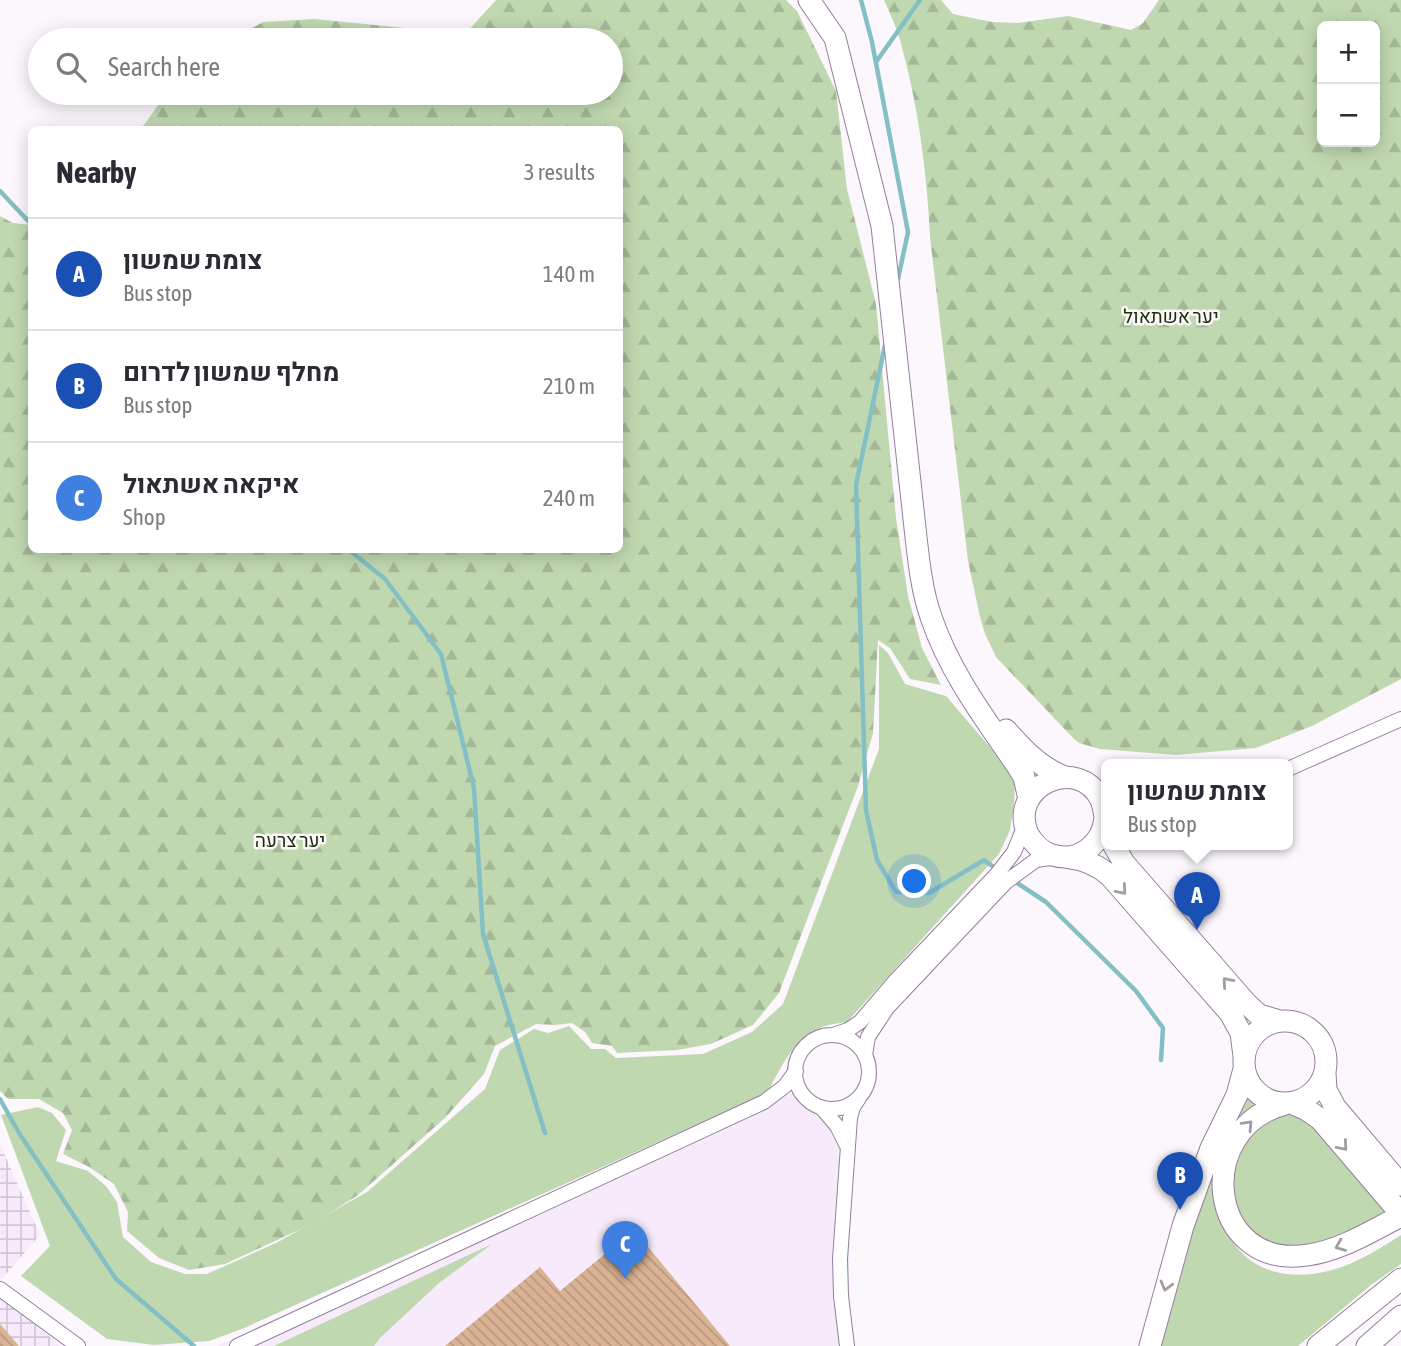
<!DOCTYPE html>
<html lang="en">
<head>
<meta charset="utf-8">
<style>
  body { margin:0; font-family:"Asap Condensed",Heebo,sans-serif; background:#f7f7f7; color:#2b2b33 }
  .controls { position:absolute; right:21px; top:21px; display:grid; overflow:hidden; border-radius:10px; box-shadow:0 4px 18px #0003 }
  .controls button { width:63px; height:63px; display:grid; place-items:center; padding:0; border:0; border-bottom:2px solid #e1e1e2; background:#fff; color:#2b2b33; font:35px sans-serif }
  .you { position:absolute; left:915px; top:882px; width:24px; height:24px; margin:-18px; border:5px solid #fff; border-radius:50%; background:#1a73e8; box-shadow:0 0 0 10px #1a73e833 }
  .badge { display:grid; place-items:center; width:46px; height:46px; border-radius:50%; background:#b13280; color:#fff; font-size:23px; font-weight:700 }
  .pin { position:absolute; translate:-50% -58px; filter:drop-shadow(0 2px 4px #0008) }
  .pin::after { content:''; position:absolute; top:37px; width:24px; height:21px; background:inherit; clip-path:polygon(0 0,100% 0,50% 100%) }
  .popup { position:absolute; left:1101px; top:759px; width:192px; height:91px; box-sizing:border-box; display:grid; place-content:center; border-radius:10px; background:#fff; filter:drop-shadow(0 2px 5px #0005); font-size:23px; white-space:nowrap; color:#7c7c81 }
  .popup b { font-size:26px; color:#2b2b33 }
  .popup::after { content:''; position:absolute; left:50%; top:100%; margin-left:-14px; border:14px solid transparent; border-top-color:#fff }
  .list { margin:0; padding:0; list-style:none }
  h2 { display:flex; justify-content:space-between; align-items:center; height:91px; margin:0; padding:0 28px; font-size:30px }
  h2 small { font-size:23px; font-weight:400; color:#7c7c81 }
  .list li { display:grid; grid-template-columns:46px 1fr auto; gap:21px; align-items:center; box-sizing:border-box; height:112px; padding:0 28px; border-top:2px solid #e1e1e2 }
  .list b { display:block; font-size:26px; white-space:nowrap }
  .list p { margin:0; font-size:23px; white-space:nowrap; color:#7c7c81 }
  .list em { font-size:23px; font-style:normal; color:#7c7c81 }
  .icon { flex:none; width:38px; height:38px; fill:none; stroke:currentColor; stroke-width:2; stroke-linecap:round; stroke-linejoin:round }
  .map { position:relative; flex:none; width:1401px; height:1346px; overflow:hidden }
  .search { position:absolute; background:#fff; box-shadow:0 4px 18px #0003; left:28px; top:28px; width:595px; height:77px; display:flex; align-items:center; gap:18px; box-sizing:border-box; padding:0 24px; border-radius:38px; color:#7c7c81; font-size:26px }
  .panel { position:absolute; background:#fff; box-shadow:0 4px 18px #0003; left:28px; top:126px; width:595px; height:427px; border-radius:10px }
  .map>svg:first-child { display:block }
  .built { fill:#f7ebfb }
  .industrial { fill:url(#industrial-grid) }
  .green { fill:#c0d8b0 }
  .forest { fill:url(#forest-firs); fill-rule:evenodd }
  .lines { fill:none; stroke-linecap:round; stroke-linejoin:round }
  .stream { stroke:#84bfc5; stroke-width:4.5 }
  .building { fill:url(#building-back-hatch) }
  .minor-casing { stroke:#947f9b; stroke-width:16 }
  .highway-casing { stroke:#947f9b; stroke-width:23 }
  .minor { stroke:#fff; stroke-width:14 }
  .highway { stroke:#fff; stroke-width:21 }
  .oneway { stroke:#a19ea2 }
  .labels { text-anchor:middle; dominant-baseline:central; stroke-width:5; stroke-linejoin:round; paint-order:stroke }
  .park-label { font-size:19px; fill:#1b3104; stroke:#fbf7fd }
</style>
</head>
<body>
<div class="map">
<svg width="1401" height="1346" viewBox="0 0 1401 1346">
  <defs>
    <pattern id="industrial-grid" width="8" height="8" patternUnits="userSpaceOnUse" patternTransform="scale(1.75)"><rect width="8" height="8" fill="#f7ebfb"/><path d="M0 4h8M4 0v8" fill="none" stroke="#d3c8d6"/></pattern>
    <pattern id="forest-firs" width="22" height="20" patternUnits="userSpaceOnUse" patternTransform="scale(1.75)"><rect width="22" height="20" fill="#c0d8b0"/><path d="M5 1l3.5 6h-7zM16 11l3.5 6h-7z" fill="#a4b897"/></pattern>
    <pattern id="building-back-hatch" width="6" height="6" patternUnits="userSpaceOnUse" patternTransform="scale(1.75)"><rect width="6" height="6" fill="#dab294"/><path d="M-1 5l2 2M0 0l6 6M5-1l2 2" fill="none" stroke="#ba987f"/></pattern>
  </defs>
  <rect width="100%" height="100%" fill="#fbf7fd"/>
  <path class="built" d="M 793,1093 L 813,1096 L 841,1117 L 852,1154 L 849,1271 L 850,1312 L 855,1346 L 217,1346 L 758,1097 Z"/>
  <path class="industrial" d="M 0,1144 L 40,1235 L 0,1281 Z
    M 0,1296 L 61,1346 L 0,1346 Z"/>
  <path class="green" d="M 879,645 L 888,653 L 905,684 L 946,696 L 1008,768 L 1015,784 L 1014,804 L 1010,830 L 999,854 L 847,1022 C 840,1023 832,1024 825,1026 C 794,1037 782,1066 767,1093 L 242,1329 L 209,1341 L 154,1345 L 107,1339 L 21,1276 L 50,1246 L 1,1115 L 38,1107 L 52,1113 L 66,1130 L 56,1161 L 88,1171 L 106,1186 L 117,1202 L 123,1237 L 151,1262 L 185,1274 L 207,1274 L 278,1242 L 367,1192 L 485,1089 L 500,1050 L 534,1029 L 548,1033 L 569,1026 L 591,1049 L 605,1049 L 616,1058 L 703,1054 L 752,1032 L 783,1004 L 879,749 Z
    M 1243,1095 L 1262,1106 L 1238,1127 L 1223,1225 C 1228,1234 1233,1244 1241,1252 C 1272,1284 1322,1278 1358,1260 C 1373,1253 1387,1244 1401,1235 L 1401,1264 L 1371,1285 L 1298,1346 L 1159,1346 L 1199,1208 Z
    M 1288,1112 L 1297,1114 L 1317,1130 L 1388,1216 L 1325,1244 L 1288,1248 L 1260,1238 L 1242,1220 L 1232,1196 L 1233,1173 L 1244,1145 L 1256,1130 Z
    M 492,1244 L 439,1283 L 380,1338 L 374,1346 L 274,1346 Z"/>
  <path class="forest" d="M 496,0 L 786,0 L 797,11 L 836,91 L 847,189 L 876,304 L 896,518 L 908,596 L 922,648 L 941,685 L 910,679 L 890,648 L 878,640 L 873,733 L 865,761 L 858,786 L 779,993 L 753,1025 L 711,1044 L 677,1050 L 617,1053 L 612,1046 L 592,1043 L 585,1032 L 572,1023 L 556,1025 L 536,1024 L 495,1046 L 484,1074 L 445,1118 L 358,1195 L 314,1223 L 225,1264 L 189,1270 L 159,1258 L 127,1231 L 128,1212 L 114,1184 L 89,1167 L 63,1154 L 72,1130 L 63,1113 L 39,1099 L 8,1099 L 0,1091 L 0,216 L 13,223 L 31,225 L 32,550 L 620,550 L 620,130 L 141,129 L 167,93 L 611,93 L 611,40 L 230,40 L 263,22 L 315,19 L 465,34 Z
    M 884,0 L 941,0 L 953,14 L 992,22 L 1018,23 L 1068,16 L 1131,30 L 1143,23 L 1159,0 L 1401,0 L 1401,679 L 1312,726 L 1256,748 L 1176,755 L 1100,749 L 1079,743 L 1074,739 L 996,657 L 985,634 L 980,617 L 968,561 L 930,237 C 927,171 918,104 900,40 C 896,27 890,13 884,0 ZM 1322,26 L 1375,26 L 1375,142 L 1322,142 Z"/>
  <g class="lines">
    <path class="stream" d="M 861,0 L 872,42 L 908,232 L 898,279
      M 876,62 L 920,0
      M 0,191 L 32,225
      M 885,345 L 856,485 L 866,810 L 877,860 L 896,892 L 929,893 L 984,860 L 998,870
      M 349,550 L 385,579 L 441,654 L 474,788 L 483,934 L 545,1133
      M 1014,881 L 1046,902 L 1136,991 L 1163,1028 L 1161,1060
      M 0,1099 L 19,1133 L 116,1279 L 194,1346"/>
  </g>
  <path class="building" d="M 634,1230 L 730,1346 L 445,1346 L 540,1267 L 560,1291 Z
    M 0,1324 L 19,1346 L 0,1346 Z"/>
  <g class="lines">
    <defs>
      <path id="minor" d="M 1288,769 L 1401,719
        M 833,1035 L 848,1030 L 860,1022 L 896,980 L 997,874 L 1014,852 L 1025,825
        M795 1072a37 37 0 1 1 74 0a37 37 0 1 1-74 0Z
        M 865,1055 L 868,1037 L 887,1008 L 1006,882 L 1036,860 L 1057,857
        M 821,1107 L 837,1126 L 847,1146
        M 0,1289 L 78,1346
        M 237,1346 L 764,1102 L 785,1086 L 796,1071
        M 847,1346 L 841,1296 L 840,1259 L 850,1118 L 853,1107 L 859,1098"/>
      <path id="highway" d="M 809,0 L 835,38 L 882,226 L 916,537 C 919,564 922,591 931,617 C 950,673 985,719 1018,767 L 1024,777 L 1029,799
        M 1006,730 C 1023,749 1040,768 1065,777
        M 1105,817 C 1103,844 1079,863 1052,855 C 1042,852 1033,843 1028,834 C 1007,787 1078,753 1101,800 C 1104,807 1104,814 1106,821
        M 1113,844 L 1124,863 L 1247,1004 L 1259,1015 L 1280,1021
        M 1065,857 C 1083,859 1097,864 1110,876 L 1230,1013 L 1241,1033 L 1244,1056
        M1244 1062a41 41 0 1 1 82 0a41 41 0 1 1-82 0Z
        M 1325,1073 L 1326,1090 L 1335,1107 L 1401,1185
        M 1291,1103 L 1307,1110 L 1320,1119 L 1401,1214
        M 1285,1104 C 1192,1128 1207,1271 1308,1255 C 1342,1250 1371,1231 1401,1216
        M 1150,1346 L 1183,1226 L 1211,1148 L 1237,1095 L 1244,1069
        M 1318,1346 L 1401,1279
        M 1367,1346 L 1401,1316"/>
    </defs>
    <use href="#minor" class="minor-casing"/>
    <use href="#highway" class="highway-casing"/>
    <use href="#minor" class="minor"/>
    <use href="#highway" class="highway"/>
  </g>
  <defs><path id="oneway-chevron" d="M-2-3.5L2.5 0L-2 3.5" fill="none" stroke-width="1.6" stroke-linecap="round" stroke-linejoin="round" transform="scale(1.75)"/></defs>
  <g class="oneway">
    <use href="#oneway-chevron" transform="translate(1122 890) rotate(49)"/>
    <use href="#oneway-chevron" transform="translate(1227 982) rotate(-131)"/>
    <use href="#oneway-chevron" transform="translate(1248 1125) rotate(-46)"/>
    <use href="#oneway-chevron" transform="translate(1343 1146) rotate(49)"/>
    <use href="#oneway-chevron" transform="translate(1340 1246) rotate(158)"/>
    <use href="#oneway-chevron" transform="translate(1166 1286) rotate(105)"/>
  </g>
  <g class="labels">
    <g class="park-label">
      <text x="1171" y="316">יער אשתאול</text>
      <text x="290" y="840">יער צרעה</text>
    </g>
  </g>
</svg>
<div class="controls">
<button>+</button>
<button>−</button>
</div>
<div class="you"></div>
<div class="pin badge" style="left:1197px;top:930px;background:#1a4fb4">A</div>
<div class="popup"><b>צומת שמשון</b>Bus stop</div>
<div class="pin badge" style="left:1180px;top:1210px;background:#1a4fb4">B</div>
<div class="pin badge" style="left:625px;top:1279px;background:#3f7fe0">C</div>
<div class="search"><svg class="icon" aria-label="search" viewBox="0 0 24 24"><circle cx="10" cy="10" r="6"/><path d="M15 15l6 6"/></svg>Search here</div>
<section class="panel">
<h2>Nearby<small>3 results</small></h2>
<ul class="list">
<li><span class="badge" style="background:#1a4fb4">A</span><div><b>צומת שמשון</b><p>Bus stop</p></div><em>140 m</em></li>
<li><span class="badge" style="background:#1a4fb4">B</span><div><b>מחלף שמשון לדרום</b><p>Bus stop</p></div><em>210 m</em></li>
<li><span class="badge" style="background:#3f7fe0">C</span><div><b>איקאה אשתאול</b><p>Shop</p></div><em>240 m</em></li>
</ul>
</section>
</div>
</body>
</html>
